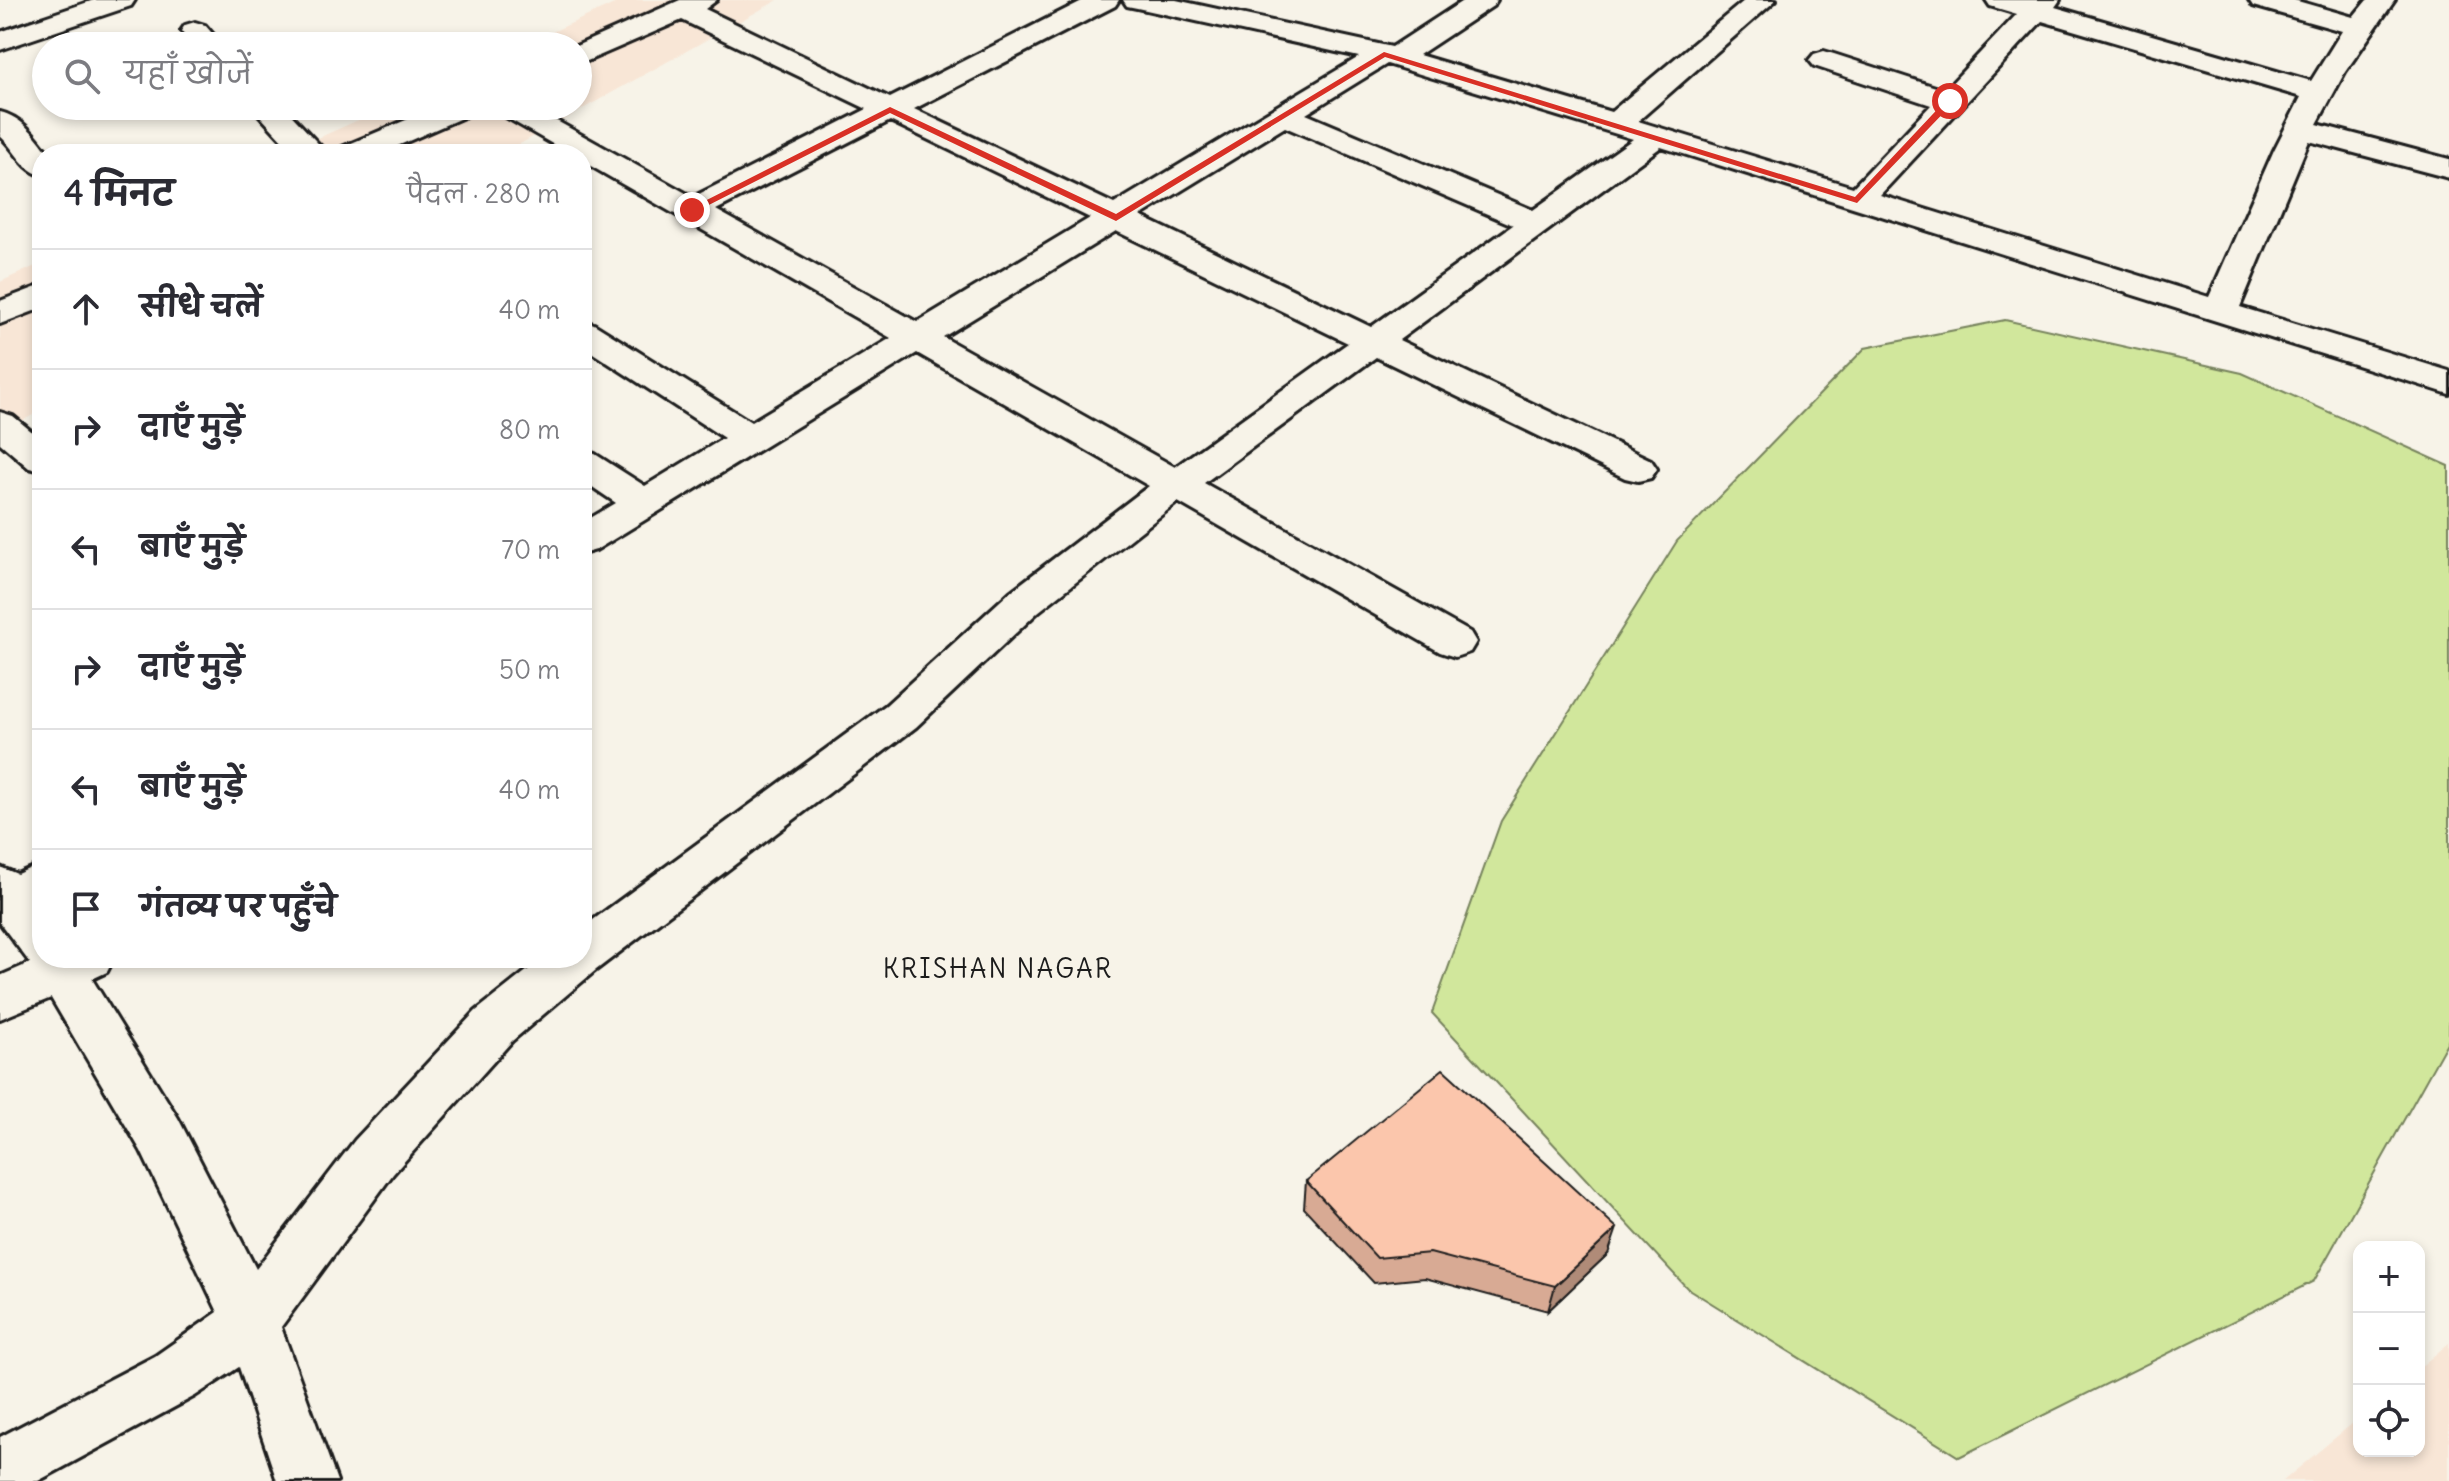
<!DOCTYPE html>
<html lang="hi">
<head>
<meta charset="utf-8">
<style>
  body { margin:0; font-family:Delius,"Playpen Sans Deva",sans-serif; background:#f7f7f7; color:#2b2b33 }
  .controls { position:absolute; right:24px; bottom:24px; display:grid; overflow:hidden; border-radius:16px; box-shadow:0 4px 12px #0003 }
  .controls button { width:72px; height:72px; display:grid; place-items:center; padding:0; border:0; border-bottom:2px solid #e1e1e2; background:#fff; color:#2b2b33; font:40px sans-serif }
  .stop { position:absolute; width:24px; height:24px; margin:-18px; border:6px solid #d93025; border-radius:50%; background:#fff }
  .stop.end { background:#d93025; border-color:#fff; box-shadow:0 2px 8px #0008 }
  .list { margin:0; padding:0; list-style:none }
  h2 { display:flex; justify-content:space-between; align-items:center; height:104px; margin:0; padding:0 32px; font-size:34px }
  h2 small { font-size:26px; font-weight:400; color:#7c7c81 }
  .list li { display:grid; grid-template-columns:52px 1fr auto; gap:24px; align-items:center; box-sizing:border-box; height:120px; padding:0 32px; border-top:2px solid #e1e1e2 }
  .list b { display:block; font-size:30px; white-space:nowrap }
  .list em { font-size:26px; font-style:normal; color:#7c7c81 }
  .icon { flex:none; width:44px; height:44px; fill:none; stroke:currentColor; stroke-width:2; stroke-linecap:round; stroke-linejoin:round }
  .map { position:relative; flex:none; width:2449px; height:1481px; overflow:hidden }
  .search { position:absolute; background:#fff; box-shadow:0 4px 12px #0003; left:32px; top:32px; width:560px; height:88px; display:flex; align-items:center; gap:20px; box-sizing:border-box; padding:0 28px; border-radius:44px; color:#7c7c81; font-size:30px }
  .panel { position:absolute; background:#fff; box-shadow:0 4px 12px #0003; left:32px; top:144px; width:560px; height:824px; border-radius:32px }
  .map>svg:first-child { display:block }
  .built { fill:#f8e6d6 }
  .green { fill:#d1e79c; stroke:#76825c; stroke-width:2 }
  .lines { fill:none; stroke-linecap:round; stroke-linejoin:round }
  .minor-casing { stroke:#1c1c1c; stroke-width:6 }
  .minor { fill:#f7f3e8; fill-rule:evenodd }
  .wall { fill:#d8aa94; stroke:#1c1c1c; stroke-width:2 }
  .shaded-wall { fill:#b08b78; stroke:#1c1c1c; stroke-width:2 }
  .building { fill:#fbc6ac; stroke:#1c1c1c; stroke-width:2 }
  .route { fill:#d93025 }
  .labels { text-anchor:middle; dominant-baseline:central; stroke-width:7; stroke-linejoin:round; paint-order:stroke }
  .neighbourhood-label { font-size:26px; letter-spacing:2px; fill:#1c1c1c; stroke:#f7f3e8 }
</style>
</head>
<body>
<div class="map">
<svg width="2449" height="1481" viewBox="0 0 2449 1481">
  <rect width="100%" height="100%" fill="#f7f3e8"/>
  <filter id="ink" filterUnits="userSpaceOnUse"><feTurbulence type="fractalNoise" baseFrequency=".0125" numOctaves="2"/><feDisplacementMap in="SourceGraphic" scale="16" xChannelSelector="R" yChannelSelector="G"/><feConvolveMatrix kernelMatrix="1 2 1 2 8 2 1 2 1" color-interpolation-filters="sRGB"/></filter>
  <g filter="url(#ink)">
    <path class="built" d="M 623,0 L 778,0 L 502,154 L 283,154 L 389,106 L 578,106 L 578,46 L 521,46 Z
      M 42,263 L 42,410 L 0,433 L 0,282 Z
      M 2449,1343 L 2449,1481 L 2283,1481 L 2359,1418 L 2359,1451 L 2419,1451 L 2419,1368 Z"/>
    <path class="green" d="M 2005,320 L 2242,373 L 2449,466 L 2449,1039 L 2314,1281 L 1959,1457 L 1687,1288 L 1432,1013 L 1501,821 L 1677,541 L 1865,348 Z"/>
    <g class="lines">
      <defs>
        <path id="minor" d="M 94,0 L 135,0 L 131,6 L 0,50 L 0,32 Z
          M 680,0 L 717,0 L 705,9 L 890,98 L 1084,0 L 1119,0 L 1115,6 L 914,109 L 1114,204 L 1359,57 L 1137,8 L 1127,6 L 1123,0 L 1176,0 L 1392,47 L 1464,0 L 1497,0 L 1493,6 L 1419,55 L 1611,112 L 1745,0 L 1776,0 L 1638,121 L 1853,187 L 1931,105 L 1814,66 L 1809,60 L 1814,54 L 1824,51 L 1834,54 L 1945,90 L 2017,14 L 1990,6 L 1986,0 L 2060,0 L 2055,7 L 2311,81 L 2342,31 L 2253,6 L 2249,0 L 2294,0 L 2353,17 L 2367,0 L 2395,0 L 2345,72 L 2317,124 L 2449,159 L 2449,178 L 2309,141 L 2240,307 L 2449,371 L 2449,394 L 1661,147 L 1399,340 L 1651,460 L 1657,469 L 1651,478 L 1638,481 L 1625,478 L 1376,357 L 1204,483 L 1470,632 L 1476,642 L 1470,652 L 1455,657 L 1440,652 L 1178,502 L 1038,612 L 916,727 L 596,970 L 512,1041 L 393,1174 L 281,1327 L 337,1481 L 277,1481 L 239,1367 L 195,1396 L 38,1481 L 0,1481 L 0,1437 L 155,1356 L 218,1312 L 141,1151 L 51,998 L 0,1019 L 0,976 L 30,963 L 0,923 L 0,867 L 17,874 L 42,863 L 42,958 L 114,958 L 107,972 L 92,979 L 178,1118 L 256,1269 L 355,1140 L 476,1011 L 543,958 L 582,958 L 582,928 L 886,705 L 1010,592 L 1149,486 L 917,353 L 596,550 L 582,554 L 582,523 L 616,503 L 582,480 L 582,451 L 595,454 L 645,486 L 724,438 L 582,346 L 582,320 L 594,324 L 751,422 L 891,338 L 582,161 L 582,154 L 570,154 L 497,112 L 493,106 L 530,106 L 693,197 L 867,109 L 682,20 L 578,65 L 576,46 ZM 2042,21 L 2301,97 L 2274,150 L 2209,297 L 1880,195 ZM 1387,64 L 1633,139 L 1533,210 L 1306,114 ZM 890,121 L 1090,218 L 917,322 L 716,210 ZM 1285,127 L 1513,225 L 1371,327 L 1140,216 ZM 1116,231 L 1348,343 L 1175,467 L 943,337 Z
          M 195,22 L 205,25 L 223,46 L 193,46 L 181,31 L 185,25 Z
          M 251,106 L 283,106 L 328,154 L 295,154 Z
          M 439,106 L 479,106 L 475,112 L 379,154 L 337,154 L 342,147 Z
          M 0,112 C 22,117 36,136 49,154 L 42,154 L 42,175 C 23,171 15,149 0,136 Z
          M 42,285 L 42,308 L 0,324 L 0,301 Z
          M 0,412 L 13,416 L 42,440 L 42,471 L 29,468 L 0,443 Z"/>
      </defs>
      <use href="#minor" class="minor-casing"/>
      <use href="#minor" class="minor"/>
    </g>
    <path class="wall" d="M 1306,1181 L 1608,1254 L 1548,1311 L 1425,1278 L 1374,1283 L 1304,1208 Z"/>
    <path class="shaded-wall" d="M 1617,1228 L 1608,1254 L 1548,1311 L 1555,1286 Z"/>
    <path class="building" d="M 1443,1069 L 1617,1228 L 1555,1286 L 1430,1253 L 1377,1258 L 1306,1181 Z"/>
  </g>
  <path class="route" d="M 1384,52 L 1855,197 L 1947,99 L 1955,101 L 1857,203 L 1385,57 L 1116,221 L 890,113 L 695,212 L 687,210 L 890,107 L 1116,214 Z"/>
  <g class="labels">
    <g class="neighbourhood-label">
      <text x="998" y="968">KRISHAN NAGAR</text>
    </g>
  </g>
</svg>
<div class="controls">
<button>+</button>
<button>−</button>
<button><svg class="icon" aria-label="locate" viewBox="0 0 24 24"><circle cx="12" cy="12" r="6"/><path d="M12 2v4M12 18v4M2 12h4M18 12h4"/></svg></button>
</div>
<div class="stop" style="left:1950px;top:101px"></div>
<div class="stop end" style="left:692px;top:210px"></div>
<div class="search"><svg class="icon" aria-label="search" viewBox="0 0 24 24"><circle cx="10" cy="10" r="6"/><path d="M15 15l6 6"/></svg>यहाँ खोजें</div>
<section class="panel">
<h2>4 मिनट<small>पैदल · 280 m</small></h2>
<ul class="list">
<li><svg class="icon" aria-label="ahead" viewBox="0 0 24 24"><path d="M12 20V5M6 11l6-6 6 6"/></svg><div><b>सीधे चलें</b></div><em>40 m</em></li>
<li><svg class="icon" aria-label="right" viewBox="0 0 24 24"><path d="M7 20v-9h11M14 6l5 5-5 5"/></svg><div><b>दाएँ मुड़ें</b></div><em>80 m</em></li>
<li><svg class="icon" aria-label="left" viewBox="0 0 24 24"><path d="M17 20v-9H6M10 6l-5 5 5 5"/></svg><div><b>बाएँ मुड़ें</b></div><em>70 m</em></li>
<li><svg class="icon" aria-label="right" viewBox="0 0 24 24"><path d="M7 20v-9h11M14 6l5 5-5 5"/></svg><div><b>दाएँ मुड़ें</b></div><em>50 m</em></li>
<li><svg class="icon" aria-label="left" viewBox="0 0 24 24"><path d="M17 20v-9H6M10 6l-5 5 5 5"/></svg><div><b>बाएँ मुड़ें</b></div><em>40 m</em></li>
<li><svg class="icon" aria-label="arrive" viewBox="0 0 24 24"><path d="M6 21V4h12l-3 4 3 4H6"/></svg><div><b>गंतव्य पर पहुँचे</b></div></li>
</ul>
</section>
</div>
</body>
</html>
